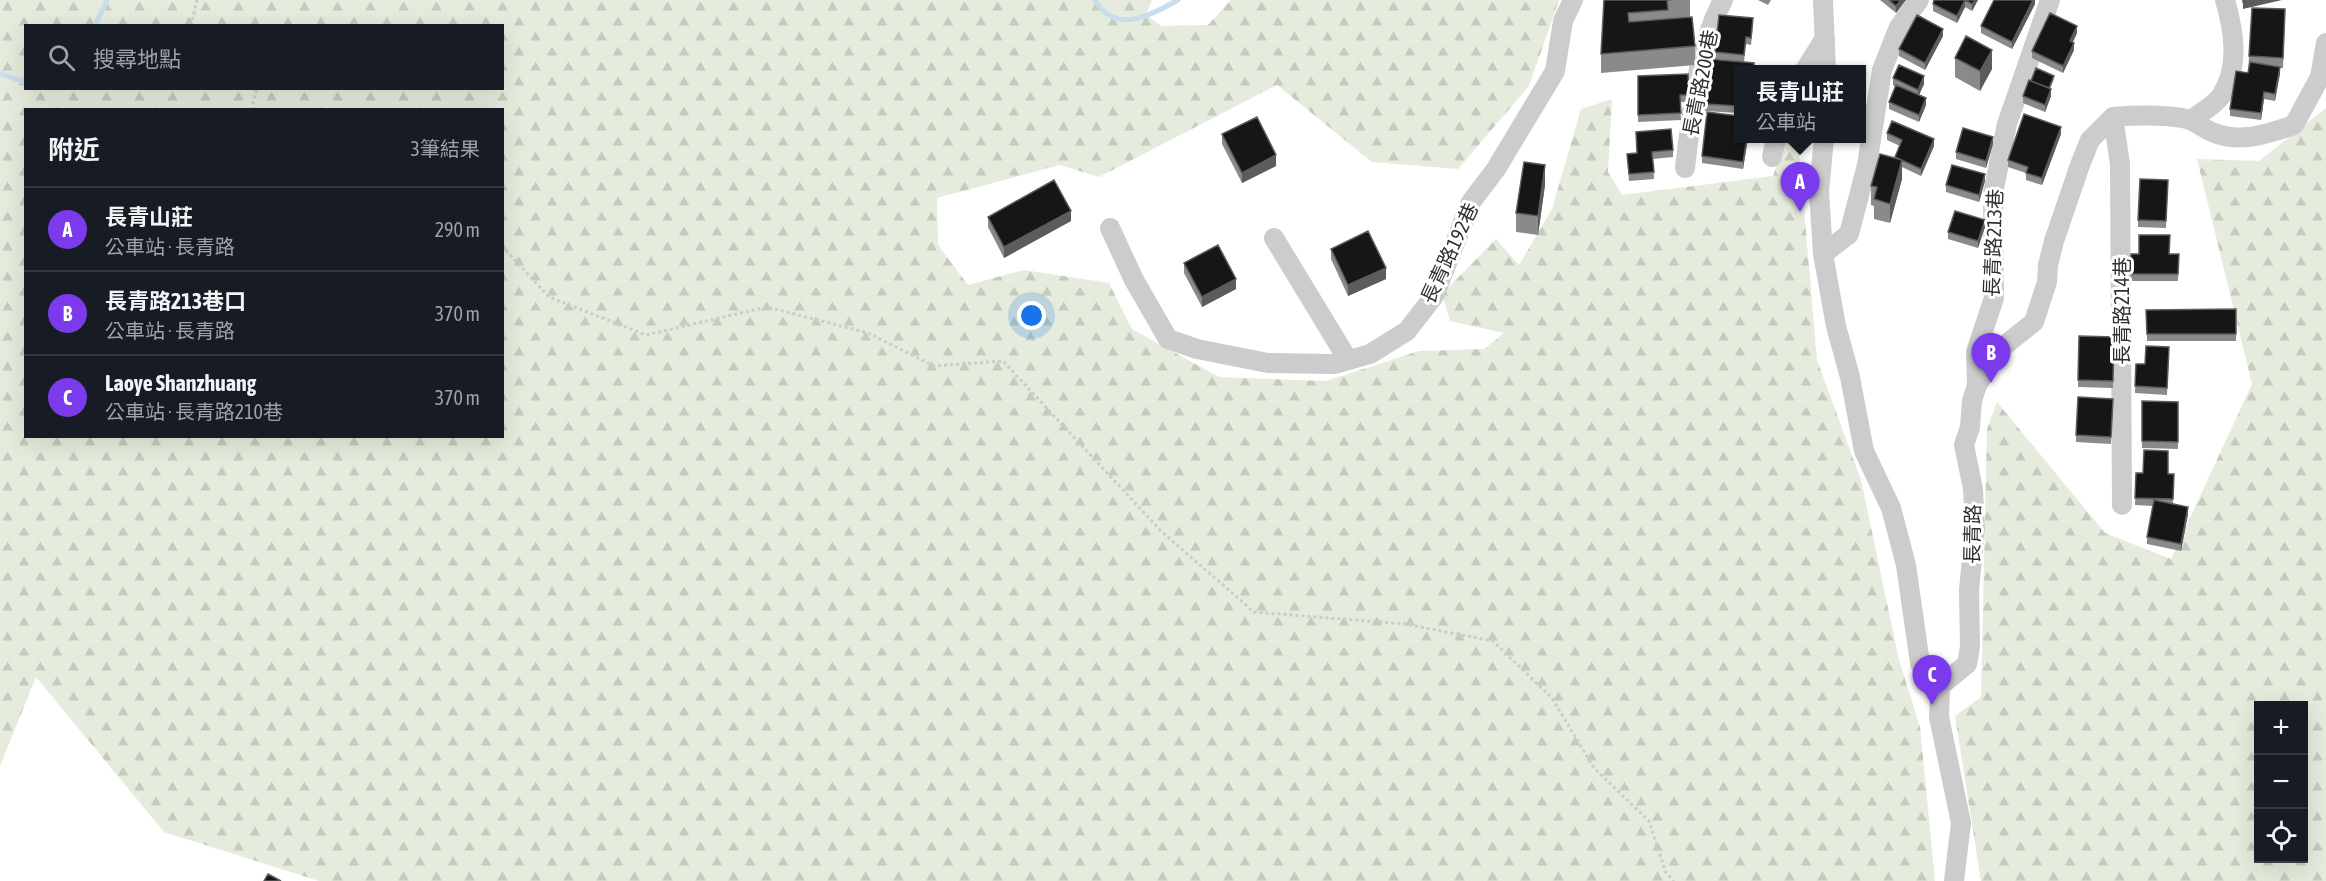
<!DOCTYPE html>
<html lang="zh-TW">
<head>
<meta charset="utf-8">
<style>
  body { margin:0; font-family:"Asap Condensed","Noto Sans TC",sans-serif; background:#20242c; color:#f1f3f6 }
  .controls { position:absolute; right:18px; bottom:18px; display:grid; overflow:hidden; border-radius:0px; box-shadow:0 6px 24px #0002 }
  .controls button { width:54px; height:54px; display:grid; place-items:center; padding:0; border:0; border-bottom:2px solid #363941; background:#171b24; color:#f1f3f6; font:30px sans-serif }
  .you { position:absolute; left:1032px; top:316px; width:21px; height:21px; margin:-15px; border:4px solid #fff; border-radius:50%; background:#1a73e8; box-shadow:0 0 0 9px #1a73e833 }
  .badge { display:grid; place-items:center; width:39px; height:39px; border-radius:50%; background:#7c3aed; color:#fff; font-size:20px; font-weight:700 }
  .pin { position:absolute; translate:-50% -50px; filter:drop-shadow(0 2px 3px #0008) }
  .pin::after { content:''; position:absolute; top:32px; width:21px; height:18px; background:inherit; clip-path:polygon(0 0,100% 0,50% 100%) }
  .popup { position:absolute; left:1734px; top:65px; width:132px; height:78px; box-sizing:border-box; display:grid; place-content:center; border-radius:0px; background:#171b24; filter:drop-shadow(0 2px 4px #0005); font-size:20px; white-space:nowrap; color:#9ea1a6 }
  .popup b { font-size:22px; color:#f1f3f6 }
  .popup::after { content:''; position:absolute; left:50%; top:100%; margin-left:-12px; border:12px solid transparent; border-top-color:#171b24 }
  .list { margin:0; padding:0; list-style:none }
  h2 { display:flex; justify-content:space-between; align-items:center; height:78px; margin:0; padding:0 24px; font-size:26px }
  h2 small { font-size:20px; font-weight:400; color:#9ea1a6 }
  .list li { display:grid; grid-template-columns:39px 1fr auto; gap:18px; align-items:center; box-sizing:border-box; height:84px; padding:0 24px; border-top:2px solid #363941 }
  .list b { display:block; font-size:22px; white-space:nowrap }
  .list p { margin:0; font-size:20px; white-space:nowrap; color:#9ea1a6 }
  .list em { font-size:20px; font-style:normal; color:#9ea1a6 }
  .icon { flex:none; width:33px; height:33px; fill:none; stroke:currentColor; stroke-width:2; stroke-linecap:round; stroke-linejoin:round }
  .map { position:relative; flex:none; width:2326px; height:881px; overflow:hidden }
  .search { position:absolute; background:#171b24; box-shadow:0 6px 24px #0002; left:24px; top:24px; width:480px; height:66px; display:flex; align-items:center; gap:15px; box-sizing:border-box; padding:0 21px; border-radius:0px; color:#9ea1a6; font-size:22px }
  .panel { position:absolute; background:#171b24; box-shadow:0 6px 24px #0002; left:24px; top:108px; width:480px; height:330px; border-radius:0px }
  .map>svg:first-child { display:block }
  .forest { fill:url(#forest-firs); fill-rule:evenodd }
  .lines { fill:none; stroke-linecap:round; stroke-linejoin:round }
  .stream { stroke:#caddec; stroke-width:5 }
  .path { stroke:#ccc; stroke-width:3; stroke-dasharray:3 3; stroke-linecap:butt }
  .minor { stroke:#ccc; stroke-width:20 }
  .wall { fill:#8a8a8a }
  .shaded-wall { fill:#5c5c5c }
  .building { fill:#161616; stroke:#5c5c5c; stroke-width:1.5 }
  .labels { text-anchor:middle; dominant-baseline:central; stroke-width:6; stroke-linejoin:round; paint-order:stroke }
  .street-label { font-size:20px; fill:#2f2f2f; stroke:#fff }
</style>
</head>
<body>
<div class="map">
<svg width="2326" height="881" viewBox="0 0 2326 881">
  <defs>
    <pattern id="forest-firs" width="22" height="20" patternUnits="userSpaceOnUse" patternTransform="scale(1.5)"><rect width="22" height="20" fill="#e5ecdd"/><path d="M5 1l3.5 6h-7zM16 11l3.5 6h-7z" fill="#c5cbbe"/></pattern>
  </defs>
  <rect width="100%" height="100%" fill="#fff"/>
  <path class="forest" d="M 0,0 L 1152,0 L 1146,14 L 1161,26 L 1208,25 L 1231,0 L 1559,0 L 1529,86 L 1458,169 L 1372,162 L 1277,85 L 1099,177 L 1060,165 L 937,198 L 938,245 L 968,285 L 1024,270 L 1109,283 L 1132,329 L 1219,377 L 1326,381 L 1419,351 L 1484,349 L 1504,333 L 1450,321 L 1442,294 L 1496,239 L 1519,265 L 1552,209 L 1581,109 L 1612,99 L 1608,172 L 1622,195 L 1773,176 L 1785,139 L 1798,139 L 1817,360 L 1861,480 L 1899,660 L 1920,727 L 1935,881 L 319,881 L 164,832 L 36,677 L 0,766 ZM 26,26 L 502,26 L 502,88 L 26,88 ZM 26,110 L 502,110 L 502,436 L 26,436 Z
    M 2326,108 L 2326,881 L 1981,881 L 1955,716 L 1981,697 L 1987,429 L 1997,402 L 2105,533 L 2171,559 L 2252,384 L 2197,159 L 2259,161 ZM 2258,706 L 2304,706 L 2304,858 L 2258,858 Z"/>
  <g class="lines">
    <path class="stream" d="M 1095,0 C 1115,35 1150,16 1178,0
      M 95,26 L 107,0
      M 0,74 L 26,82"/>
    <path class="path" d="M 191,26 L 197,0
      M 251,110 L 257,88
      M 502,246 L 549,297 L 646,335 L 767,307 L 868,333 L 934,366 L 1003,361 L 1161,531 L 1254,612 L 1405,624 L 1493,641 L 1552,698 L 1594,768 L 1649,821 L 1666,873 L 1674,881"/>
    <path class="minor" d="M 1823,0 L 1826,70
      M 1805,70 L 1825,38
      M 2113,117 L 2120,164 L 2122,505
      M 2191,120 C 2200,113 2214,106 2221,96 C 2240,67 2234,31 2225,0
      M 1824,138 L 1819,192 L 1823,254 L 1836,326 L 1850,377 L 1864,451 L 1891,508 L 1906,565 L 1920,663 L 1931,685 L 1940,686 L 1967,664 L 1970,647 L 1969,590 L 1975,528 L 1973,489 L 1964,445 L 1970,427 L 1972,401 L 1977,385 L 2000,349 L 2034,322 L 2047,282 L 2048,265 L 2054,241 L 2080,165 L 2090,140 L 2113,117 C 2138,115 2163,114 2187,119 C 2197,122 2204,129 2212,132 C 2240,144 2267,134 2294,125 L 2320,77 L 2326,43
      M 1772,157 L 1776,138
      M 1685,168 C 1692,111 1696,51 1723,0
      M 1110,228 L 1134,280 L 1168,339 L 1197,349 L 1268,363 L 1335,364 L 1370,354 L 1407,331 L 1434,296 L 1471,202 L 1496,169 L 1555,71 L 1563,21 L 1573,0
      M 1274,238 L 1348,360
      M 1823,254 L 1849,234 L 1867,165 L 1882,70 L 1899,27 L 1919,0
      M 1977,385 L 1976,352 L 1994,298 L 1993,193 L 2007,124 L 2050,0
      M 1940,686 L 1939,717 L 1961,823 L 1954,881"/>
  </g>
  <path class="wall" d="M 1604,0 L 1690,0 L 1690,17 L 1695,46 L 1695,65 L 1601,73 L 1601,54 Z
    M 1758,0 L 1771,0 L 1768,5 Z
    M 1880,0 L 1906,0 L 1896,13 Z
    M 1934,0 L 1978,0 L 1972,11 L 1965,7 L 1957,23 L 1933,11 L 1933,4 Z
    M 2035,0 L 2035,4 L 2012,49 L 1981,33 L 1981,26 Z
    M 2285,20 L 2283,68 L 2280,68 L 2275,101 L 2264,99 L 2261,120 L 2230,116 L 2230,109 L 2248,73 L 2249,56 Z
    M 1753,25 L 1751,45 L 1746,44 L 1744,62 L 1715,59 L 1715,52 Z
    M 2077,33 L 2073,42 L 2074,50 L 2063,73 L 2032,58 L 2032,51 Z
    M 1943,36 L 1925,70 L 1899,56 L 1899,49 Z
    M 1955,58 L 1992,69 L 1980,91 L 1955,77 Z
    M 1709,59 L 1754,63 L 1754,69 L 1738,69 L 1738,113 L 1705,111 Z
    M 1688,74 L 1689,102 L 1680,102 L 1681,120 L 1638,122 L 1638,76 Z
    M 1893,78 L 1924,84 L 1919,95 L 1926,105 L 1919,122 L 1889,109 L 1889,102 L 1895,87 L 1893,85 Z
    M 2054,79 L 2050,89 L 2051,96 L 2045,112 L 2023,103 L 2023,96 Z
    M 1636,132 L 1673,150 L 1673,157 L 1653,159 L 1654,179 L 1629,181 L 1627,154 L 1637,153 Z
    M 1887,133 L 1934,146 L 1921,176 L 1902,167 L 1902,179 L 1890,223 L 1874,219 L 1874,206 L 1871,205 L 1871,186 L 1895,158 L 1900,146 L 1887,140 Z
    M 1222,134 L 1276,166 L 1242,183 L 1222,144 Z
    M 2061,134 L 2042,185 L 2026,180 L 2026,173 L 2008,167 L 2008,160 Z
    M 1748,138 L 1743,169 L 1702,163 L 1702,156 Z
    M 1993,144 L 1986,168 L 1956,159 L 1956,152 Z
    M 2168,180 L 2166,228 L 2138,227 L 2138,220 Z
    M 1985,181 L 1979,202 L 1946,192 L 1946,185 Z
    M 1545,185 L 1538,235 L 1516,232 L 1516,213 Z
    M 988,217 L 1071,221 L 1004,258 L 988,227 Z
    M 1985,227 L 1978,248 L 1948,239 L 1948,232 Z
    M 1331,249 L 1386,279 L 1348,296 L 1331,259 Z
    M 2131,254 L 2179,254 L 2178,281 L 2130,281 Z
    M 1184,263 L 1236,289 L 1202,307 L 1184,273 Z
    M 2236,309 L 2236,341 L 2147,341 L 2146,310 Z
    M 2079,336 L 2114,337 L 2113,388 L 2078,387 Z
    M 2169,354 L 2167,395 L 2135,393 L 2136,364 L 2145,364 Z
    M 2113,399 L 2111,444 L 2076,442 L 2076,435 Z
    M 2142,401 L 2178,402 L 2178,449 L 2142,448 Z
    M 2136,473 L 2174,474 L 2173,503 L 2188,514 L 2181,551 L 2147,544 L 2147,537 L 2153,506 L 2135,505 Z"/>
  <path class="shaded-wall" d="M 1901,0 L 1906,0 L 1896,13 L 1896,6 Z
    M 1965,0 L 1965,7 L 1957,23 L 1957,16 Z
    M 1975,0 L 1978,0 L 1972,11 L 1972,4 Z
    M 2033,0 L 2035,0 L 2035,4 L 2012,49 L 2012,42 Z
    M 2254,0 L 2282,0 L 2243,9 L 2243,2 Z
    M 2077,26 L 2077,33 L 2070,48 L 2070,41 Z
    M 1943,29 L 1943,36 L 1925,70 L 1925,63 Z
    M 2074,43 L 2074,50 L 2063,73 L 2063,66 Z
    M 1992,50 L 1992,69 L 1980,91 L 1980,71 Z
    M 2280,67 L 2280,74 L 2275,101 L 2275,94 Z
    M 1924,76 L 1924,84 L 1918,97 L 1918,90 Z
    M 2051,89 L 2051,96 L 2045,112 L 2045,105 Z
    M 2264,92 L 2264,99 L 2261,120 L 2261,113 Z
    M 1926,98 L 1926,105 L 1919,122 L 1919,115 Z
    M 2061,127 L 2061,134 L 2042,185 L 2042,178 Z
    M 1993,137 L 1993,144 L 1986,168 L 1986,161 Z
    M 1747,138 L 1748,138 L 1743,169 L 1743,162 Z
    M 1934,139 L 1934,146 L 1921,176 L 1921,169 Z
    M 1276,155 L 1276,166 L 1242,183 L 1242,173 Z
    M 1902,160 L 1902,179 L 1890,223 L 1890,204 Z
    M 1545,165 L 1545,185 L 1538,235 L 1538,216 Z
    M 1985,174 L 1985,181 L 1979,202 L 1979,195 Z
    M 1071,211 L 1071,221 L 1004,258 L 1004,247 Z
    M 1985,220 L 1985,227 L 1978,248 L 1978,241 Z
    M 1386,268 L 1386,279 L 1348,296 L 1348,285 Z
    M 1236,279 L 1236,289 L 1202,307 L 1202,297 Z
    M 2188,507 L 2188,514 L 2181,551 L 2181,544 Z"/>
  <path class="building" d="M 1604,0 L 1671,0 L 1667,0 L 1668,10 L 1628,13 L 1629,22 L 1692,17 L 1695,46 L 1601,54 Z
    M 1889,0 L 1901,0 L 1896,6 Z
    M 1934,0 L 1975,0 L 1972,4 L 1965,0 L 1957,16 L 1933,4 Z
    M 1994,0 L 2033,0 L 2012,42 L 1981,26 Z
    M 2243,0 L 2254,0 L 2243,2 Z
    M 2252,8 L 2285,9 L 2283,58 L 2249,56 Z
    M 2050,13 L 2077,26 L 2070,41 L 2074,43 L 2063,66 L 2032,51 Z
    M 1719,15 L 1753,18 L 1751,38 L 1746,37 L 1744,55 L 1715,52 Z
    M 1917,15 L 1943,29 L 1925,63 L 1899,49 Z
    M 1966,36 L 1992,50 L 1980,71 L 1955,58 Z
    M 1709,59 L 1754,63 L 1754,69 L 1738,69 L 1738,106 L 1705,104 Z
    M 2250,62 L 2280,67 L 2275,94 L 2264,92 L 2261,113 L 2230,109 L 2236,71 L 2248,73 Z
    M 1899,65 L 1924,76 L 1918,90 L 1893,78 Z
    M 2036,68 L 2054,76 L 2049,88 L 2031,81 Z
    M 1688,74 L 1689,95 L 1680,95 L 1681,113 L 1638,115 L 1638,76 Z
    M 2029,80 L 2051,89 L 2045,105 L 2023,96 Z
    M 1896,85 L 1926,98 L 1919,115 L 1889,102 Z
    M 1707,112 L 1738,116 L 1738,138 L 1747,138 L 1743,162 L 1702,156 Z
    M 2024,114 L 2061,127 L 2042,178 L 2026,173 L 2028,167 L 2008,160 Z
    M 1257,117 L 1276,155 L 1242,173 L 1222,134 Z
    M 1892,121 L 1934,139 L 1921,169 L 1895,157 L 1902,140 L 1887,133 Z
    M 1963,128 L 1993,137 L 1986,161 L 1956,152 Z
    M 1671,129 L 1673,150 L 1652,152 L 1654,172 L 1629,174 L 1627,154 L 1637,153 L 1636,132 Z
    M 1880,154 L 1902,160 L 1890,204 L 1874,199 L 1877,187 L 1871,186 Z
    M 1524,162 L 1545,165 L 1538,216 L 1516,213 Z
    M 1952,165 L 1985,174 L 1979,195 L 1946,185 Z
    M 2140,179 L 2168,180 L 2166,221 L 2138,220 Z
    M 1054,180 L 1071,211 L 1004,247 L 988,217 Z
    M 1955,211 L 1985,220 L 1978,241 L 1948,232 Z
    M 1368,231 L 1386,268 L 1348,285 L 1331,249 Z
    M 2139,235 L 2170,235 L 2169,254 L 2179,254 L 2178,274 L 2130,274 L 2131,254 L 2139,254 Z
    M 1218,245 L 1236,279 L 1202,297 L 1184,263 Z
    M 2236,309 L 2236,334 L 2147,334 L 2146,310 Z
    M 2079,336 L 2114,337 L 2113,381 L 2078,380 Z
    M 2146,346 L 2169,347 L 2167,388 L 2135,386 L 2136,364 L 2145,364 Z
    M 2078,397 L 2113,399 L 2111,437 L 2076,435 Z
    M 2142,401 L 2178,402 L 2178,442 L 2142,441 Z
    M 2144,450 L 2168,451 L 2168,474 L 2174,474 L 2173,499 L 2135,498 L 2136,473 L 2143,473 Z
    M 2154,500 L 2188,507 L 2181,544 L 2147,537 Z
    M 268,874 L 281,881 L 264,881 Z"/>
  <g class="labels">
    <g class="street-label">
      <text transform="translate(1700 83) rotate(-79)">長青路200巷</text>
      <text transform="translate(1993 243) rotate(-88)">長青路213巷</text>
      <text transform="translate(1449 253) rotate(-65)">長青路192巷</text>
      <text transform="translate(2121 311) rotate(-90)">長青路214巷</text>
      <text transform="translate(1972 534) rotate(-89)">長青路</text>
    </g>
  </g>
</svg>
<div class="controls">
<button>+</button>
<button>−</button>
<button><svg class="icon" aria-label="locate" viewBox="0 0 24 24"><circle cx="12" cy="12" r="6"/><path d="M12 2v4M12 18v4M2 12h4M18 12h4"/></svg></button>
</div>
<div class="you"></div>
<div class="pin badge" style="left:1800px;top:212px">A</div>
<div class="popup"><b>長青山莊</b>公車站</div>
<div class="pin badge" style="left:1991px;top:383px">B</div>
<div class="pin badge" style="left:1932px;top:705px">C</div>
<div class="search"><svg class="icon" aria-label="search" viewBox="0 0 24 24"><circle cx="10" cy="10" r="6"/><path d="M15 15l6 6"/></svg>搜尋地點</div>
<section class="panel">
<h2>附近<small>3筆結果</small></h2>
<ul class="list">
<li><span class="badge">A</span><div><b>長青山莊</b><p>公車站 · 長青路</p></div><em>290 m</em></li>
<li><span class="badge">B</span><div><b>長青路213巷口</b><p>公車站 · 長青路</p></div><em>370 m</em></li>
<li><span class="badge">C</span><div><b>Laoye Shanzhuang</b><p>公車站 · 長青路210巷</p></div><em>370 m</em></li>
</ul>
</section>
</div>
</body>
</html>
